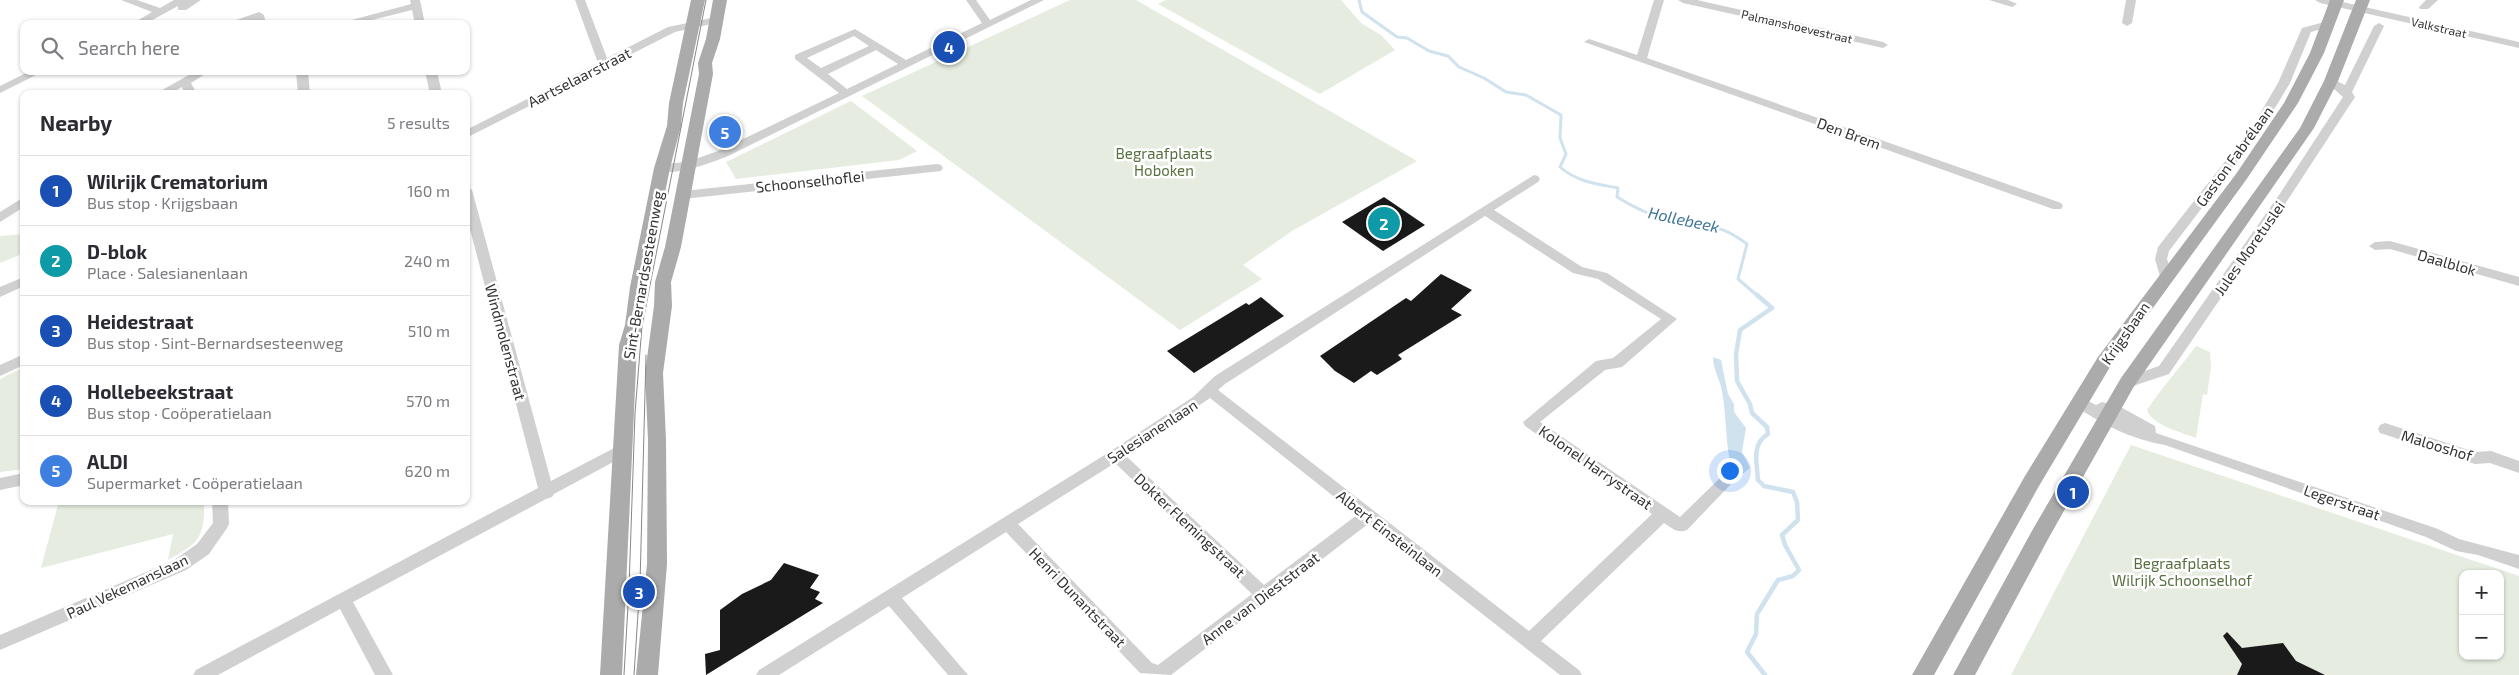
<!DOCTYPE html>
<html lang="en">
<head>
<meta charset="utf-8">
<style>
  body { margin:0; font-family:"Exo 2",sans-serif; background:#f7f7f7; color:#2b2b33 }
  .controls { position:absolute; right:15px; bottom:15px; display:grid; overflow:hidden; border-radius:10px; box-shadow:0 1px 4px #0004 }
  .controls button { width:45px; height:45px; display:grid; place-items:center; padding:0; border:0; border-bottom:1px solid #e1e1e2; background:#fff; color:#2b2b33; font:25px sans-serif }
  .you { position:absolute; left:1729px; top:470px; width:18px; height:18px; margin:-12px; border:4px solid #fff; border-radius:50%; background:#1a73e8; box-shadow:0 0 0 8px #1a73e833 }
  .badge { display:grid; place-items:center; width:32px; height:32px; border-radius:50%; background:#1a73e8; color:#fff; font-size:16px; font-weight:700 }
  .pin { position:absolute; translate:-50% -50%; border:2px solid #fff; box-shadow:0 1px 5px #0006 }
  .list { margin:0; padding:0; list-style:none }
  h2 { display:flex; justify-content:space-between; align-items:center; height:65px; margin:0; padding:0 20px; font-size:21px }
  h2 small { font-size:16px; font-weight:400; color:#7c7c81 }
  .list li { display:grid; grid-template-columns:32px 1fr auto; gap:15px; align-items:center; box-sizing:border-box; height:70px; padding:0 20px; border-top:1px solid #e1e1e2 }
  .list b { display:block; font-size:19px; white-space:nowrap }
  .list p { margin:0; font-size:16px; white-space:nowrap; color:#7c7c81 }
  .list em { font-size:16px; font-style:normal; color:#7c7c81 }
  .icon { flex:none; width:28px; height:28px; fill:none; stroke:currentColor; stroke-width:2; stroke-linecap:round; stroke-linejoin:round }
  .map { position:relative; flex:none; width:2519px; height:675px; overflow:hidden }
  .search { position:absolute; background:#fff; box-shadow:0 1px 4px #0004; left:20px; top:20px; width:450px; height:55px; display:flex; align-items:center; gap:12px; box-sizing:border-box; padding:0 18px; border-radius:10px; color:#7c7c81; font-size:19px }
  .panel { position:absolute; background:#fff; box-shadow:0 1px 4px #0004; left:20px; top:90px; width:450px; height:415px; border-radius:10px }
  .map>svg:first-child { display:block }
  .green { fill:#e6ecdf; fill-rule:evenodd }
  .water { fill:#cfe2ee }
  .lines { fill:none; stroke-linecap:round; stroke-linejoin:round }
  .stream-far1 { stroke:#cfe2ee; stroke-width:3 }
  .stream { stroke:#cfe2ee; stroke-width:4.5 }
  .building { fill:#1a1a1a }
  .minor { fill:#d0d0d0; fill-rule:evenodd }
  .major { fill:#ababab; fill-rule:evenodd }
  .tram { stroke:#888; stroke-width:1 }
  .labels { text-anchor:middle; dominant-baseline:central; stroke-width:5; stroke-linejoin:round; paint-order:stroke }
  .far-street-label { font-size:12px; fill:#333; stroke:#fff }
  .street-label { font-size:15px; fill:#333; stroke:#fff }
  .park-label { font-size:15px; fill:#56703f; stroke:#fff }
  .water-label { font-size:16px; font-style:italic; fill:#3f7597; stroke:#fff }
</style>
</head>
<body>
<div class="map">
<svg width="2519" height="675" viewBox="0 0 2519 675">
  <rect width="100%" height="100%" fill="#fff"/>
  <path class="green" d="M 1070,0 L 1136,0 L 1417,161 L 1292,231 L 1243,265 L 1262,279 L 1180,330 L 862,96 Z
    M 1166,0 L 1341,0 L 1361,23 L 1381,35 L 1395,50 L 1320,94 L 1158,4 Z
    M 851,101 L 917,151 L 899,160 L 736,179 L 726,162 Z
    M 24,234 L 24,253 L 0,263 L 0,236 Z
    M 2196,346 L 2210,352 L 2211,367 L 2207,395 L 2203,394 L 2196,438 C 2181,432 2153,426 2147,410 C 2162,387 2180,368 2196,346 Z
    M 24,367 L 24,469 L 0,472 L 0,379 Z
    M 2131,445 L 2519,576 L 2519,675 L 2011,675 ZM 2463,574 L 2500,574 L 2500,656 L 2463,656 Z
    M 59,501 L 204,501 C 205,536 200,543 168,560 L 173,534 L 41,568 Z"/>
  <path class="water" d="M 1713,357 L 1721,360 L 1728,394 L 1734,404 L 1734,412 L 1746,428 L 1742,452 L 1750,468 L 1742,474 L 1732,470 C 1725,445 1727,418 1722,391 C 1720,379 1713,370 1713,357 Z"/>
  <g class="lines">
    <path class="stream-far1" d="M 1359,0 L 1362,12 L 1397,37 L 1407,38 L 1429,51 L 1448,56 L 1459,67 L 1484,78 L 1506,92 L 1526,95 L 1561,115 L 1560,138 L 1566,154 L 1560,167 C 1577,182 1597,184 1618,188 L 1617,197 C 1633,207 1649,215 1667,219 C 1701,226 1717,221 1747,244 L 1738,279 L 1759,297"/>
    <path class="stream" d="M 1757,295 L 1772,308 L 1740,330 L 1736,354 L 1737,381 L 1750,404 L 1752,413 L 1767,427 L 1768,434 C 1751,444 1757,463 1758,480 L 1764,486 L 1793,492 L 1797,502 L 1798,520 L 1782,535 L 1785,545 L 1799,570 L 1793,576 L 1778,580 L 1757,614 L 1756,634 L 1747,652 L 1765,675"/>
  </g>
  <path class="building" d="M 1384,197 L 1425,225 L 1383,251 L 1342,222 Z
    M 1441,274 L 1472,290 L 1451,309 L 1462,315 L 1398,355 L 1402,359 L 1377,375 L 1371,371 L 1354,383 L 1335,371 L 1320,356 L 1406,298 L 1411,301 Z
    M 1261,297 L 1284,316 L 1194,373 L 1167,351 L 1246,303 L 1249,305 Z
    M 784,563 L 819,575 L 810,588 L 820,592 L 815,599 L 823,603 L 706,675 L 705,654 L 720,650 L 720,610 L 742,594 L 771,580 Z
    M 2227,632 L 2242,648 L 2283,643 L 2296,661 L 2325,675 L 2237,675 L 2242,664 L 2223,636 Z"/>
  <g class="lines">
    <path class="minor" d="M 121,0 L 137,0 L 160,8 L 174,0 L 201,0 L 186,10 L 178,10 L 178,6 L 145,24 L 132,24 L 152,12 Z
      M 410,0 L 420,0 L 425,24 L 415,24 L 412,10 L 356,24 L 337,24 L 411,4 Z
      M 575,0 L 585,0 L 607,58 L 668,27 L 716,17 L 721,20 L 720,22 L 675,32 L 466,138 L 466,130 L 598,63 Z
      M 966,0 L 976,0 L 990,20 L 1031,0 L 1044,0 L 726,157 C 712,162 667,180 656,168 L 662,164 L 687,162 L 718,151 L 839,93 L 795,59 L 795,55 L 855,29 L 906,60 L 982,23 ZM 854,36 L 869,46 L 821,68 L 807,58 ZM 876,50 L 898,64 L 847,89 L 828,74 Z
      M 1654,0 L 1664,0 L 1647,58 L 2061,203 L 2063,206 L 2061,209 L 2053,209 L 1584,42 L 1589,39 L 1637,55 Z
      M 1678,0 L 1697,0 L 1883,42 L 1888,45 L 1883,48 L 1683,3 Z
      M 1989,0 L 2008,0 L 2017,4 L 2012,7 Z
      M 2126,0 L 2136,0 L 2132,23 L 2127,26 L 2122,23 Z
      M 2315,0 L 2334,0 L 2519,42 L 2519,48 L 2320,3 Z
      M 2426,0 L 2438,0 L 2428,9 L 2420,9 L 2419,7 Z
      M 259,12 L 264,15 L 266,24 L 256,24 L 255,20 L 242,24 L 225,24 Z
      M 2328,21 L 2332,22 L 2332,26 L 2311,32 L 2290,83 L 2263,128 L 2169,251 L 2167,259 L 2173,277 L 2166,281 L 2161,280 L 2155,259 L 2158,247 L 2252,127 L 2278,83 L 2302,28 Z
      M 2379,23 L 2384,26 L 2352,92 L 2355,97 L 2289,198 L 2169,374 L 2127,388 L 2122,387 L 2120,383 L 2122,379 L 2159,366 L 2281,192 L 2343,97 L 2325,81 L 2331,78 L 2345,85 L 2374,26 Z
      M 30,71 L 44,71 L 0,93 L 0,86 Z
      M 196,71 L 210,71 L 191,83 L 197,94 L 185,94 L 182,87 L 170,94 L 155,94 Z
      M 296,71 L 308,71 L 310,94 L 298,94 Z
      M 425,71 L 437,71 L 442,94 L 430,94 Z
      M 937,164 L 941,165 L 943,168 L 941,171 L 683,199 L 677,195 L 683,191 Z
      M 1534,175 L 1538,176 L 1540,179 L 1538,182 L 1494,210 L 1582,267 L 1607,273 L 1677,319 L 1622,367 L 1605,370 L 1540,422 L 1680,517 L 1719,479 L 1724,477 L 1729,479 L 1732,483 L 1687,530 C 1677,534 1672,528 1664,523 L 1541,641 L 1579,670 L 1582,675 L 1560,675 L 1368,524 L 1171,675 L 1140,673 L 1006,532 L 902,598 L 968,675 L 948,675 L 889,606 L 779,675 L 756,675 L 759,670 L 1111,451 L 1193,397 L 1215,376 ZM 1485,216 L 1573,273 L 1598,279 L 1661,319 L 1613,358 L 1596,361 L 1523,422 L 1525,426 L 1652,514 L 1529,631 L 1218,390 L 1225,384 ZM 1210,398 L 1357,515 L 1264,585 L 1126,456 ZM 1115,463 L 1252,594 L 1158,665 L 1152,663 L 1018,524 Z
      M 466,186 L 472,190 L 551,481 L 618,446 L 628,446 L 630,450 L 628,454 L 554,494 L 552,497 L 546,499 L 353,602 L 393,675 L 375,675 L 340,609 L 218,675 L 193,675 L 196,670 L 538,488 L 466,214 Z
      M 24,197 L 24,207 L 0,222 L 0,212 Z
      M 2390,241 L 2519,277 L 2519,286 L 2390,249 L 2375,250 L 2369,246 L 2375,242 Z
      M 24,277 L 24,286 L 0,297 L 0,287 Z
      M 24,354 L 24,365 L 0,376 L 0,365 Z
      M 2079,396 L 2096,405 L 2102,402 L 2117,405 L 2155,426 L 2156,433 L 2438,529 L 2459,539 L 2519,555 L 2519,569 L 2478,555 L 2456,551 L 2426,537 L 2165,445 C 2131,439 2102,425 2074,405 L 2072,401 L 2074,397 Z
      M 2385,423 L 2475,452 L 2491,451 L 2519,461 L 2519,473 L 2490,463 L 2475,464 L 2380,433 L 2378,429 L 2380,425 Z
      M 24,473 L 24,485 L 0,490 L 0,478 Z
      M 212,501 L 228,501 L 229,524 L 227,528 L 209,554 L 186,570 L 0,650 L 0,635 L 174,560 L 197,544 L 213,523 Z"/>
    <path class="major" d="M 691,0 L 705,0 L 683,103 L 681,126 L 670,168 L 646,287 L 643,325 L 637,345 L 622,675 L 600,675 L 619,345 L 625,325 L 630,287 L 654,168 L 667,126 L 669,103 Z
      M 713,0 L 727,0 L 720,39 L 712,63 L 713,74 L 681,247 L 671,282 L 672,306 L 663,373 L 666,440 L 667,564 L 658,675 L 636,675 L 647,564 L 648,440 L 645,373 L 654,306 L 655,282 L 665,247 L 699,74 L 698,63 L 706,39 Z
      M 2330,0 L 2344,0 L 2324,53 L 2298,103 L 2246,180 L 2110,367 L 2039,486 L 1934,675 L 1912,675 L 2025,476 L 2098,357 L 2236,174 L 2284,103 L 2310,53 Z
      M 2356,0 L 2370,0 L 2338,81 L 2314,128 L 2133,388 L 2047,541 L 1975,675 L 1953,675 L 2033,529 L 2121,378 L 2300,128 L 2324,81 Z"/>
    <path class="tram" d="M 624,675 L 629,588 L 635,413 L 642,326 L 706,0
      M 634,675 L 640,583 L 646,355"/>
  </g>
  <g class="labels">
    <g class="far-street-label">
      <text transform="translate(1797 26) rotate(13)">Palmanshoevestraat</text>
      <text transform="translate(2439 27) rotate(13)">Valkstraat</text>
    </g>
    <g class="street-label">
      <text transform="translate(579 77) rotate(-27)">Aartselaarstraat</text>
      <text transform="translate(1849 133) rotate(20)">Den Brem</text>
      <text transform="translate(2234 156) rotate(-54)">Gaston Fabrélaan</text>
      <text transform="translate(810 181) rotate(-6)">Schoonselhoflei</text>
      <text transform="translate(2249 248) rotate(-55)">Jules Moretuslei</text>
      <text transform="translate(2447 262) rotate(16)">Daalblok</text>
      <text transform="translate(643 275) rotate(-80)">Sint-Bernardsesteenweg</text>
      <text transform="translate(2125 333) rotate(-55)">Krijgsbaan</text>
      <text transform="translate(506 342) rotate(75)">Windmolenstraat</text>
      <text transform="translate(1152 431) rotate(-33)">Salesianenlaan</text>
      <text transform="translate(2437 445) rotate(17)">Malooshof</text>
      <text transform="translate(1596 467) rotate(35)">Kolonel Harrystraat</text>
      <text transform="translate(2342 502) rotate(19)">Legerstraat</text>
      <text transform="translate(1190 525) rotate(43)">Dokter Flemingstraat</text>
      <text transform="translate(1390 533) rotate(38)">Albert Einsteinlaan</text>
      <text transform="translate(127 586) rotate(-25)">Paul Vekemanslaan</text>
      <text transform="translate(1078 597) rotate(46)">Henri Dunantstraat</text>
      <text transform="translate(1260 598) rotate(-37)">Anne van Dieststraat</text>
    </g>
    <g class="park-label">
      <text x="1164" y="153">Begraafplaats<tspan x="1164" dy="17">Hoboken</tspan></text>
      <text x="2182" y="563">Begraafplaats<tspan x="2182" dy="17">Wilrijk Schoonselhof</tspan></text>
    </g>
    <g class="water-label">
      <text transform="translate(1684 219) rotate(12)">Hollebeek</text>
    </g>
  </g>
</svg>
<div class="controls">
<button>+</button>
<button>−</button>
</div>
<div class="you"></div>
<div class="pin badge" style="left:2073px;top:492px;background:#1a4fb4">1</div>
<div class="pin badge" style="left:1384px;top:223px;background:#0f9aa8">2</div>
<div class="pin badge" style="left:639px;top:592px;background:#1a4fb4">3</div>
<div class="pin badge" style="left:949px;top:47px;background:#1a4fb4">4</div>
<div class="pin badge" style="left:725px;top:132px;background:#3f7fe0">5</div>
<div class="search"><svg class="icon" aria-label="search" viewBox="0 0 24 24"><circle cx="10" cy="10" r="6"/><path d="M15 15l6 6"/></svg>Search here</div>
<section class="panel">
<h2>Nearby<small>5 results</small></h2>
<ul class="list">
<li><span class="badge" style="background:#1a4fb4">1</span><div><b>Wilrijk Crematorium</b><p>Bus stop · Krijgsbaan</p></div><em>160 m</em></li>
<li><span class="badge" style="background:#0f9aa8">2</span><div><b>D-blok</b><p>Place · Salesianenlaan</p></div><em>240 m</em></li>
<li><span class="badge" style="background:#1a4fb4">3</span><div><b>Heidestraat</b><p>Bus stop · Sint-Bernardsesteenweg</p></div><em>510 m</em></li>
<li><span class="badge" style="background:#1a4fb4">4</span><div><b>Hollebeekstraat</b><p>Bus stop · Coöperatielaan</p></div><em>570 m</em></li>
<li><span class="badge" style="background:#3f7fe0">5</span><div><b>ALDI</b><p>Supermarket · Coöperatielaan</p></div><em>620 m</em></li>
</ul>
</section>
</div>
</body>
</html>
